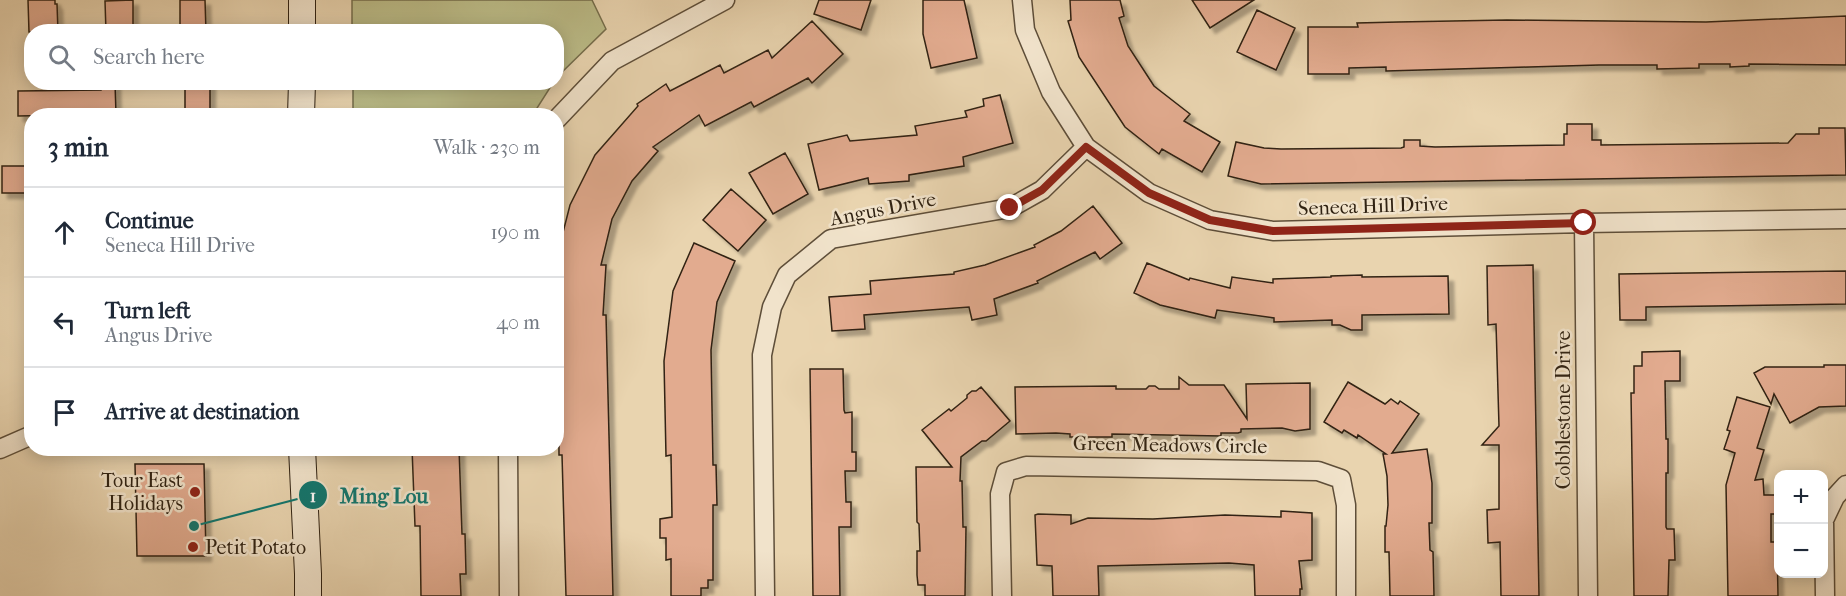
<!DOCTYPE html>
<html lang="en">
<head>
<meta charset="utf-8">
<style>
  body { margin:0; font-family:"IM FELL French Canon",serif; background:#f6f6f7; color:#1f2937 }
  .controls { position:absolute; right:18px; bottom:18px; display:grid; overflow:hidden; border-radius:12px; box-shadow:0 3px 15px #0003 }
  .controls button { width:54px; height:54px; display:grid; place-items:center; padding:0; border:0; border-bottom:2px solid #e0e1e3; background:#fff; color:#1f2937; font:30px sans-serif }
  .stop { position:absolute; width:18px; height:18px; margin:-14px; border:4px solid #8f2418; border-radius:50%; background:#fff }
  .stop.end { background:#8f2418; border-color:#fff; box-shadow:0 2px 6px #0008 }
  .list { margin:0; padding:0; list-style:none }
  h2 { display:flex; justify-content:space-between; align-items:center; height:78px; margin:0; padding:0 24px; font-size:26px }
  h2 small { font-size:20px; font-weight:400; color:#747a83 }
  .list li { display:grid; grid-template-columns:39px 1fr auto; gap:18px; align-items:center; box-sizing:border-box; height:90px; padding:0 24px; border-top:2px solid #e0e1e3 }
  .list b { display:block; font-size:22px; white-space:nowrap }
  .list p { margin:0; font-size:20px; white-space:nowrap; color:#747a83 }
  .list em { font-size:20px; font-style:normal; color:#747a83 }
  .icon { flex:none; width:33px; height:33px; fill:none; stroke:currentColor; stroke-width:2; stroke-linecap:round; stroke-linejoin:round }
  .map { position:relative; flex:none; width:1846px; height:596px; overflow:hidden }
  .search { position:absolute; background:#fff; box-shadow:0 3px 15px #0003; left:24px; top:24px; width:540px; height:66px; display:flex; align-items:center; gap:15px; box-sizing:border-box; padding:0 21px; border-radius:24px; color:#747a83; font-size:22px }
  .panel { position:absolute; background:#fff; box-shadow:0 3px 15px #0003; left:24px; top:108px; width:540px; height:348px; border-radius:24px }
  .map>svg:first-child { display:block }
  .green { fill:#bbbb87; stroke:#766e4c; stroke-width:1.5 }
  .building { fill:#e2ab8f; stroke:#302212; stroke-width:1.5; filter:url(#shadow) }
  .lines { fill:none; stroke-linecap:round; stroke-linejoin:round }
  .minor-casing { stroke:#5e4e39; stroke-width:21 }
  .secondary-casing { stroke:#302212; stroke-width:28 }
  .minor { stroke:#f1e3cb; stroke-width:18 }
  .secondary { stroke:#f1e3cb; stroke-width:26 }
  .route { stroke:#8f2418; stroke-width:8 }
  .poi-dot { fill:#8f2418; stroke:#f1e3cb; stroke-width:2 }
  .labels { text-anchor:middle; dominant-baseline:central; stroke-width:5; stroke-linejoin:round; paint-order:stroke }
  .street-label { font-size:20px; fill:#302212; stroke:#f1e3cb }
  .poi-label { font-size:20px; fill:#302212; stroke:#f1e3cb; text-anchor:end }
  .leader { fill:none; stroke:#0f766e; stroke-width:2 }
  .callout-dot { fill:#0f766e; stroke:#f1e3cb; stroke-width:2 }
  .mark-label { font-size:18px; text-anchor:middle; font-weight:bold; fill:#fff }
  .callout-label { font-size:21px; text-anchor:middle; font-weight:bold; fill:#0f766e; stroke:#f1e3cb; stroke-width:5; stroke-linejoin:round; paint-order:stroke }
</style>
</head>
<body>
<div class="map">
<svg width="1846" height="596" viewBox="0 0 1846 596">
  <defs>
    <filter id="shadow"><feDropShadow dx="5.5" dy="5.5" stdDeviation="1.5" flood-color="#0004"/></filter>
  </defs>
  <rect width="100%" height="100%" fill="#e9d4af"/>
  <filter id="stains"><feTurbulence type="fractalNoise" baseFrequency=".00333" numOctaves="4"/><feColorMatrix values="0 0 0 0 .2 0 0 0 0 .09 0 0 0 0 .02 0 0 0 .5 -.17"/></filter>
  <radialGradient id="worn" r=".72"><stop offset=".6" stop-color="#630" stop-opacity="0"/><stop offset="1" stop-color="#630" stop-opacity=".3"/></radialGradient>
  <path class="green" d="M 352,0 L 592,0 L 606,29 L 557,77 L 556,32 L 352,31 Z
    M 353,83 L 353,82 L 553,83 L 532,116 L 353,115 Z"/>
  <path class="building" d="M 28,0 L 55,0 L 55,4 L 57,4 L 58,32 L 29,32 Z
    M 133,0 L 133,32 L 106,32 L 105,1 Z
    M 180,0 L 205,0 L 206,32 L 180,32 Z
    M 819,0 L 871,0 L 861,30 L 814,14 Z
    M 923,0 L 964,0 L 977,58 L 931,68 L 923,34 Z
    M 1070,0 L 1120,0 L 1124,16 L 1119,18 L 1128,46 L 1154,86 L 1190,114 L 1184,121 L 1220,142 L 1202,172 L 1162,149 L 1159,154 L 1125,127 L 1079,57 L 1068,21 L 1071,20 Z
    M 1192,0 L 1254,0 L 1210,28 Z
    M 1257,10 L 1295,28 L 1276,70 L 1237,52 Z
    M 1846,16 L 1846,65 L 1749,64 L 1749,66 L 1730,67 L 1730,64 L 1699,64 L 1699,68 L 1657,69 L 1657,65 L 1599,65 L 1386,71 L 1386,67 L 1349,68 L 1349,74 L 1308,74 L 1308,27 L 1358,27 L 1357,23 L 1398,22 L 1507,20 L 1706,22 Z
    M 812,21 L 843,54 L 812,83 L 808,78 L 754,107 L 751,102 L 705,126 L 699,115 L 653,147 L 658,151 L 632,181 L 612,219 L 601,265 L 606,265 L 603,315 L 606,315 L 613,596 L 566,596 L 562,455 L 559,455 L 558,297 L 560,244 L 570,205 L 595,155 L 638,106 L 637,104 L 666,84 L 670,91 L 720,65 L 724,73 L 768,50 L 772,58 Z
    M 185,82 L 210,82 L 210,116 L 185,116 Z
    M 101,83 L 115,83 L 116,114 L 18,116 L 18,91 L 101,90 Z
    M 1000,95 L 1013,143 L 963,157 L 964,166 L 909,175 L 909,181 L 869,184 L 868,178 L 819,190 L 808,144 L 847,135 L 850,141 L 917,135 L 915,126 L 967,117 L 965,111 L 984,106 L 983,99 Z
    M 1567,124 L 1592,124 L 1592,140 L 1601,140 L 1601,145 L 1788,143 L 1796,134 L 1819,134 L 1819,128 L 1845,128 L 1846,175 L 1261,184 L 1228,176 L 1236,142 L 1264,148 L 1281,149 L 1401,148 L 1404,147 L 1404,140 L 1420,140 L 1420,146 L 1435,147 L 1564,145 L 1564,134 L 1567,134 Z
    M 785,153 L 808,194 L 773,214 L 749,173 Z
    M 2,166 L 32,166 L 32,193 L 2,193 Z
    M 731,189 L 766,220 L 738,251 L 703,220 Z
    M 1093,206 L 1122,243 L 1100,259 L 1095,252 L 1037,281 L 1038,283 L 994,299 L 997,315 L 972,320 L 969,307 L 864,315 L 865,329 L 832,331 L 829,297 L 871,294 L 870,281 L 954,274 L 954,272 L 985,265 L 1035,247 L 1034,245 L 1061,231 Z
    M 694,243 L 735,261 L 717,302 L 711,350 L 713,465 L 716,465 L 717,505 L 713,505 L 713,580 L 708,580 L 708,588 L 701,588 L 701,596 L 671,596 L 671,559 L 666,560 L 666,538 L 660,538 L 660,519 L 672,517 L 671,455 L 666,456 L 664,361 L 673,291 Z
    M 1147,263 L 1189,280 L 1190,278 L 1230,288 L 1232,277 L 1273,283 L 1273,279 L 1331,277 L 1331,276 L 1362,275 L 1362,277 L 1448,276 L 1449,314 L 1362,315 L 1362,330 L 1351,330 L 1340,325 L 1332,325 L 1332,320 L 1274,322 L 1274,318 L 1217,310 L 1215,318 L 1160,305 L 1134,293 Z
    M 1533,265 L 1539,596 L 1501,596 L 1500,542 L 1488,543 L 1487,510 L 1499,509 L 1499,445 L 1482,445 L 1499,426 L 1496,324 L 1488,325 L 1487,266 Z
    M 1846,271 L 1846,304 L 1646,307 L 1646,320 L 1620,320 L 1619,274 Z
    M 1680,351 L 1680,381 L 1665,381 L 1666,439 L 1668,439 L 1668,473 L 1666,473 L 1666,527 L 1667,529 L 1674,529 L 1675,560 L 1669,560 L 1668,596 L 1634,596 L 1631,393 L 1634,393 L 1634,366 L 1642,366 L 1642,352 Z
    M 1824,365 L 1846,365 L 1846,406 L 1819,407 L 1790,423 L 1774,394 L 1771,404 L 1754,373 L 1765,367 L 1824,367 Z
    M 810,369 L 843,369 L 844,410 L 845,413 L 852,412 L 852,452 L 856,452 L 856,471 L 845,471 L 846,502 L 851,502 L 851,527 L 839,527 L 840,596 L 813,596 Z
    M 1179,377 L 1189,385 L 1224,385 L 1247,419 L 1246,384 L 1310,383 L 1310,429 L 1295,431 L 1282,428 L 1241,429 L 1241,432 L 1238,433 L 1221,433 L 1221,436 L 1112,434 L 1112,437 L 1070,437 L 1070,434 L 1056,433 L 1016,434 L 1015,387 L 1116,386 L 1116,389 L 1146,389 L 1149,386 L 1155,386 L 1159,389 L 1179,389 Z
    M 1348,382 L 1385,404 L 1391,399 L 1398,404 L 1400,401 L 1419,414 L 1392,453 L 1427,449 L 1432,483 L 1432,523 L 1429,523 L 1430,550 L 1433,552 L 1434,596 L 1390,596 L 1389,552 L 1385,552 L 1385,526 L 1386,526 L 1388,505 L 1387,476 L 1383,454 L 1386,454 L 1358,435 L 1357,438 L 1344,430 L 1342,433 L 1324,422 Z
    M 981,387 L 1010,421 L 986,441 L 982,441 L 961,457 L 960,481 L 962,481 L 963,527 L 966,527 L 965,596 L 925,596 L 925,585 L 918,585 L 917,575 L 917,551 L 920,551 L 919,524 L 917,522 L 916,467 L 952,467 L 922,430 L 949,409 L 951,411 L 967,398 L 967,395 L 972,391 L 976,391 Z
    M 1737,397 L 1770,407 L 1757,448 L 1764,450 L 1755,480 L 1763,479 L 1764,495 L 1776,495 L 1776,514 L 1771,514 L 1771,542 L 1777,542 L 1778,596 L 1728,596 L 1726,485 L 1735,453 L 1724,449 L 1730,431 L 1727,430 Z
    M 412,448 L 459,448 L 462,534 L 465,534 L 466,574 L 460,574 L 461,596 L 421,596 L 420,526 L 415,526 Z
    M 135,464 L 204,464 L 206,556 L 137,556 Z
    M 1281,511 L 1312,513 L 1312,560 L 1299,561 L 1302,589 L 1300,589 L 1300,596 L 1255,596 L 1254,565 L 1229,563 L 1098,566 L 1099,596 L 1053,596 L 1052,566 L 1037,565 L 1035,515 L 1038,514 L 1071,515 L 1071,524 L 1088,518 L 1153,519 L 1225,515 L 1281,517 Z"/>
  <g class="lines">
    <defs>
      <path id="minor" d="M 1022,0 L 1025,30 L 1051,92 L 1086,147 L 1149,193 L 1210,220 L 1273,231 L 1584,223 L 1846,219
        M 556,120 L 612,61 L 725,0
        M 1584,223 L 1588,596
        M 508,448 L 509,596
        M 0,449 L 32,435
        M 765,596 L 762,355 L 772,307 L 787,275 L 831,239 L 1010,208 L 1042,190 L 1086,147
        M 1002,596 L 1000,494 L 1006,472 L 1026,466 L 1318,471 L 1341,479 L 1346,505 L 1346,596
        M 1825,596 L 1824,520 L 1835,497 L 1846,485"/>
      <path id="secondary" d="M 302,32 L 302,0
        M 301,116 L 302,82
        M 302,448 L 308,574 L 308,596"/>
    </defs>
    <use href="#minor" class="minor-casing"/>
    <use href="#secondary" class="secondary-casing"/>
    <use href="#minor" class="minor"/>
    <use href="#secondary" class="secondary"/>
  </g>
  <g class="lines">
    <path class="route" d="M 1010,208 L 1042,190 L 1086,147 L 1149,193 L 1210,220 L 1273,231 L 1584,223"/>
  </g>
  <g class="poi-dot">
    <circle cx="195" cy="492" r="6"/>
    <circle cx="193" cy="547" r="6"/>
  </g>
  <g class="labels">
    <g class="street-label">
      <text transform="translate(1373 206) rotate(-2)">Seneca Hill Drive</text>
      <text transform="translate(883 209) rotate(-11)">Angus Drive</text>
      <text transform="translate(1563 410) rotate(-90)">Cobblestone Drive</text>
      <text transform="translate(1170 445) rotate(1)">Green Meadows Circle</text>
    </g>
    <g class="poi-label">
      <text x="183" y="480">Tour East<tspan x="183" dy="23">Holidays</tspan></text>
      <text x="205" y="547" text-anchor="start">Petit Potato</text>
    </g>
  </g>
  <path class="leader" d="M194 526L313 495"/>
  <g class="callout-dot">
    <circle cx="194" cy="526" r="6"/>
    <circle cx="313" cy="495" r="15"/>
  </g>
  <g class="mark-label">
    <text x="313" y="502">1</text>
  </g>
  <g class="callout-label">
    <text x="384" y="503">Ming Lou</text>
  </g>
  <rect width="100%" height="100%" filter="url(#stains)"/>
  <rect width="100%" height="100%" fill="url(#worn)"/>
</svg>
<div class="controls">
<button>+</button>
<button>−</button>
</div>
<div class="stop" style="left:1584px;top:223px"></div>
<div class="stop end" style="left:1010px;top:208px"></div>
<div class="search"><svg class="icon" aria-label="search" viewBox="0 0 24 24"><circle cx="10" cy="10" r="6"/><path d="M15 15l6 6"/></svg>Search here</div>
<section class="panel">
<h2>3 min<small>Walk · 230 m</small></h2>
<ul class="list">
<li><svg class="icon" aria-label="ahead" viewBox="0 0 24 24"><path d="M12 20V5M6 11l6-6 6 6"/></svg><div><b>Continue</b><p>Seneca Hill Drive</p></div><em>190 m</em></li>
<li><svg class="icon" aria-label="left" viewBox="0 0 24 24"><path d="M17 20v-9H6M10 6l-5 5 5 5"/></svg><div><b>Turn left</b><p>Angus Drive</p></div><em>40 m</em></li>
<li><svg class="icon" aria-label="arrive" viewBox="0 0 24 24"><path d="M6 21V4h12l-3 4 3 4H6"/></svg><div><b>Arrive at destination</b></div></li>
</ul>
</section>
</div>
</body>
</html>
